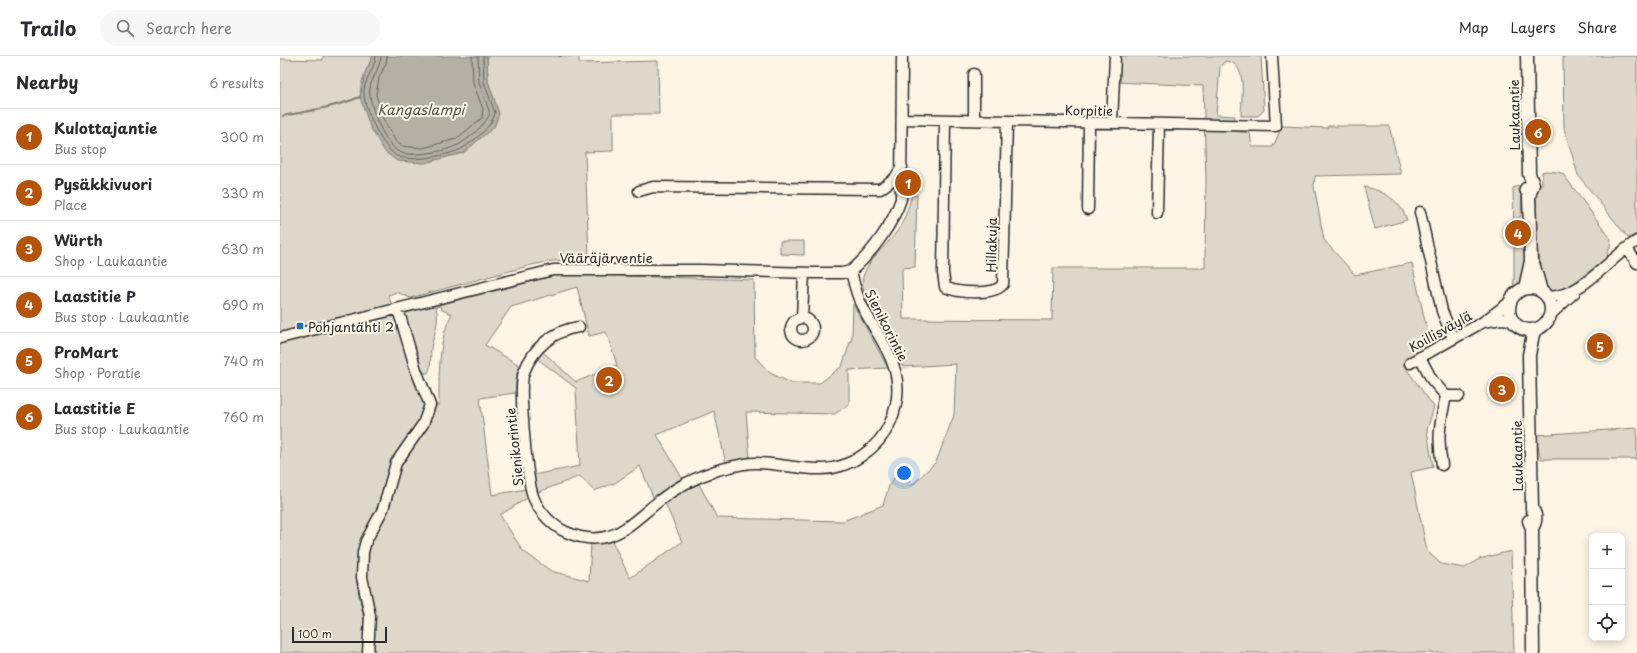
<!DOCTYPE html>
<html lang="en">
<head>
<meta charset="utf-8">
<style>
  body { margin:0; font-family:"Playpen Sans",sans-serif; background:#f7f7f7; color:#2b2b33 }
  .controls { position:absolute; right:12px; bottom:12px; display:grid; overflow:hidden; border-radius:8px; box-shadow:0 2px 10px #0003 }
  .controls button { width:36px; height:36px; display:grid; place-items:center; padding:0; border:0; border-bottom:1px solid #e1e1e2; background:#fff; color:#2b2b33; font:20px sans-serif }
  .scale { position:absolute; left:12px; bottom:10px; width:95px; box-sizing:border-box; padding-left:4px; border:2px solid #2b2b2b; border-top:0; font-size:11px; line-height:14px; white-space:nowrap; color:#2b2b2b; -webkit-text-stroke:3px #fcf5e5; paint-order:stroke }
  .you { position:absolute; left:624px; top:417px; width:14px; height:14px; margin:-10px; border:3px solid #fff; border-radius:50%; background:#1a73e8; box-shadow:0 0 0 6px #1a73e833 }
  .badge { display:grid; place-items:center; width:26px; height:26px; border-radius:50%; background:#b45309; color:#fff; font-size:13px; font-weight:700 }
  .pin { position:absolute; translate:-50% -50%; border:2px solid #fff; box-shadow:0 1px 4px #0006 }
  .list { margin:0; padding:0; list-style:none }
  h2 { display:flex; justify-content:space-between; align-items:center; height:52px; margin:0; padding:0 16px; font-size:17px }
  h2 small { font-size:13px; font-weight:400; color:#7c7c81 }
  .list li { display:grid; grid-template-columns:26px 1fr auto; gap:12px; align-items:center; box-sizing:border-box; height:56px; padding:0 16px; border-top:1px solid #e1e1e2 }
  .list b { display:block; font-size:15px; white-space:nowrap }
  .list p { margin:0; font-size:13px; white-space:nowrap; color:#7c7c81 }
  .list em { font-size:13px; font-style:normal; color:#7c7c81 }
  .icon { flex:none; width:22px; height:22px; fill:none; stroke:currentColor; stroke-width:2; stroke-linecap:round; stroke-linejoin:round }
  .map { position:relative; flex:none; width:1357px; height:597px; overflow:hidden }
  header { display:flex; align-items:center; gap:24px; box-sizing:border-box; height:56px; padding:0 20px; background:#fff; border-bottom:1px solid #e1e1e2 }
  header strong { font-size:19px }
  nav { display:flex; gap:22px; margin-inline-start:auto; font-size:14px }
  .search { width:280px; height:36px; background:#f7f7f7; display:flex; align-items:center; gap:10px; box-sizing:border-box; padding:0 14px; border-radius:22px; color:#7c7c81; font-size:15px }
  main { display:flex }
  aside { flex:1; background:#fff }
  .map>svg:first-child { display:block }
  .green { fill:#ded8ca; stroke:#84827a }
  .water { fill:#b4b0a5; stroke:#7d7b74 }
  .lines { fill:none; stroke-linecap:round; stroke-linejoin:round }
  .shore { stroke:#62605c; stroke-width:1 }
  .stream { stroke:#7d7b74; stroke-width:2 }
  .minor-casing { stroke:#2b2b2b; stroke-width:13 }
  .major-casing { stroke:#2b2b2b; stroke-width:15 }
  .minor { stroke:#fcf5e5; stroke-width:10 }
  .major { stroke:#fcf5e5; stroke-width:12 }
  .poi-dot { fill:#1f6fb2; stroke:#fcf5e5; stroke-width:1.5 }
  .labels { text-anchor:middle; dominant-baseline:central; stroke-width:4; stroke-linejoin:round; paint-order:stroke }
  .street-label { font-size:13px; fill:#2b2b2b; stroke:#fcf5e5 }
  .poi-label { font-size:13px; fill:#2b2b2b; stroke:#fcf5e5; text-anchor:start }
  .water-label { font-size:14px; font-style:italic; fill:#545350; stroke:#fcf5e5 }
</style>
</head>
<body>
<header>
<strong>Trailo</strong>
<div class="search"><svg class="icon" aria-label="search" viewBox="0 0 24 24"><circle cx="10" cy="10" r="6"/><path d="M15 15l6 6"/></svg>Search here</div>
<nav><a>Map</a><a>Layers</a><a>Share</a></nav>
</header>
<main>
<aside>
<h2>Nearby<small>6 results</small></h2>
<ul class="list">
<li><span class="badge">1</span><div><b>Kulottajantie</b><p>Bus stop</p></div><em>300 m</em></li>
<li><span class="badge">2</span><div><b>Pysäkkivuori</b><p>Place</p></div><em>330 m</em></li>
<li><span class="badge">3</span><div><b>Würth</b><p>Shop · Laukaantie</p></div><em>630 m</em></li>
<li><span class="badge">4</span><div><b>Laastitie P</b><p>Bus stop · Laukaantie</p></div><em>690 m</em></li>
<li><span class="badge">5</span><div><b>ProMart</b><p>Shop · Poratie</p></div><em>740 m</em></li>
<li><span class="badge">6</span><div><b>Laastitie E</b><p>Bus stop · Laukaantie</p></div><em>760 m</em></li>
</ul>
</aside>
<div class="map">
<svg width="1357" height="597" viewBox="0 0 1357 597">
  <rect width="100%" height="100%" fill="#fcf5e5"/>
  <filter id="ink" filterUnits="userSpaceOnUse"><feTurbulence type="fractalNoise" baseFrequency=".025" numOctaves="2"/><feDisplacementMap in="SourceGraphic" scale="8" xChannelSelector="R" yChannelSelector="G"/><feConvolveMatrix kernelMatrix="1 2 1 2 8 2 1 2 1" color-interpolation-filters="sRGB"/></filter>
  <g filter="url(#ink)">
    <path class="green" d="M 43,0 L 93,0 C 87,12 76,32 82,45 L 219,58 L 208,25 L 207,0 L 299,0 L 299,7 L 378,5 L 379,58 L 333,58 L 333,95 L 305,96 L 309,203 L 272,205 L 252,209 L 130,242 L 117,236 L 108,239 L 151,349 L 159,349 C 159,321 158,282 172,258 L 162,254 L 160,250 L 156,251 C 160,267 154,277 151,292 C 150,300 152,310 148,317 L 141,317 L 123,256 L 259,221 L 283,218 L 474,224 L 475,301 L 490,317 L 511,327 L 540,327 L 562,310 L 572,281 L 573,248 L 608,312 L 569,314 L 569,348 L 555,358 L 466,356 L 470,404 L 446,408 L 434,355 L 377,379 L 402,422 L 373,441 L 360,410 L 335,427 L 314,435 L 300,420 L 256,437 L 253,419 L 300,410 L 296,332 L 255,301 L 261,294 L 296,326 L 337,309 L 326,276 L 309,280 L 297,231 L 231,251 L 205,289 L 241,310 L 237,317 L 235,337 L 200,342 L 212,439 L 246,433 L 249,441 L 220,459 L 243,495 L 271,515 L 309,525 L 311,487 L 331,483 L 350,522 L 402,486 L 385,447 L 418,426 L 437,462 L 563,465 L 603,449 L 609,430 L 617,417 L 628,420 L 631,430 L 656,406 L 674,359 L 676,308 L 623,311 C 612,284 591,260 583,232 C 578,211 604,193 615,178 C 624,167 628,152 632,139 L 637,139 L 635,211 L 622,212 L 623,263 L 772,264 L 773,212 L 925,212 L 926,121 L 923,30 L 836,26 L 837,0 L 981,0 L 984,54 L 978,60 L 961,60 C 961,43 969,6 945,5 L 940,11 L 936,59 L 955,60 L 954,75 L 970,77 L 972,91 L 993,91 L 1002,70 L 1047,72 L 1048,70 L 1109,70 L 1121,118 L 1035,120 L 1034,130 L 1044,184 L 1075,219 L 1132,207 L 1151,292 L 1123,308 L 1154,351 L 1147,374 L 1153,411 L 1131,416 L 1147,495 L 1161,508 L 1185,512 L 1199,503 L 1231,495 L 1234,597 L 0,597 L 0,3 L 43,4 Z
      M 1283,0 L 1357,0 L 1357,178 L 1348,182 L 1298,119 L 1284,72 Z
      M 1265,115 L 1278,116 L 1283,118 L 1331,183 L 1330,192 L 1327,197 L 1328,201 L 1283,235 C 1278,235 1274,237 1270,234 C 1253,224 1257,151 1256,131 L 1262,128 L 1262,116 Z
      M 1238,130 L 1242,131 L 1241,160 L 1238,162 L 1237,178 L 1234,178 L 1233,132 Z
      M 1084,131 C 1103,134 1121,145 1127,164 L 1095,173 Z
      M 1234,181 L 1237,181 L 1238,187 L 1242,188 C 1245,204 1250,223 1234,233 L 1233,232 L 1234,223 Z
      M 500,185 L 524,185 L 524,199 L 500,198 Z
      M 1357,372 L 1357,403 L 1261,403 L 1255,379 Z"/>
    <path class="water" d="M 93,0 L 207,0 L 208,25 L 219,58 L 214,71 L 183,97 L 144,107 L 117,105 L 105,96 L 90,71 L 80,41 L 85,17 Z"/>
    <g class="lines">
      <path class="shore" d="M 96,0 C 95,13 82,26 84,40 C 86,56 103,93 117,100 C 129,107 172,99 183,92 C 195,84 211,72 215,57 L 204,26 L 203,0
        M 101,0 C 101,13 87,26 90,40 C 92,56 105,88 119,96 C 132,102 166,95 178,89 C 188,84 207,67 210,57 L 199,27 L 198,0
        M 107,0 L 106,7 L 99,22 L 96,39 L 104,65 L 116,86 L 122,90 L 143,92 L 176,83 L 202,62 L 203,53 L 193,27 L 192,0"/>
      <path class="stream" d="M 279,0 L 281,0
        M 3,60 C 30,55 55,51 80,41
        M 77,525 L 85,566"/>
      <defs>
        <path id="minor" d="M 694,18 L 694,64
          M 622,63 L 996,70 L 992,0
          M 665,64 L 663,217 L 665,231 C 677,237 715,240 723,228 L 727,65
          M 832,67 L 835,0
          M 359,135 L 373,131 L 600,133 L 615,122 L 622,111
          M 808,153 L 809,67
          M 1140,156 L 1162,255 L 1173,282
          M 877,157 L 879,68
          M 1348,194 L 1357,207
          M 1268,241 C 1306,239 1327,203 1357,185
          M 1270,259 L 1295,236
          M 522,262 L 524,217
          M511 273a11 11 0 1 1 22 0a11 11 0 1 1-22 0Z
          M 1203,266 L 1221,263 L 1232,264
          M 299,271 C 274,274 253,292 244,316 C 238,332 247,427 254,443 C 260,457 273,470 286,476 C 329,495 349,469 379,445 C 396,431 416,421 438,414 C 450,411 463,407 476,407 C 498,407 520,414 542,413 C 570,413 599,392 610,367 C 631,319 604,291 583,252 C 576,239 574,228 571,215
          M 0,282 L 273,214 L 420,214 L 533,217 L 562,217 L 571,215 C 592,197 613,168 621,143 L 622,0
          M 1140,301 L 1152,324 L 1166,340 L 1179,340
          M 1130,307 L 1203,266 L 1230,246
          M 1162,409 C 1157,381 1160,367 1166,340
          M 88,597 L 90,560 L 82,521 L 83,496 L 86,485 L 103,453 L 116,407 L 143,368 L 150,349 L 136,314 L 118,253"/>
        <path id="major" d="M 1247,0 L 1249,118 L 1253,128 L 1249,140
          M 1251,205 L 1254,210 L 1261,235
          M 1245,232 L 1251,205 L 1249,140 L 1246,133
          M1229 253a21 21 0 1 1 42 0a21 21 0 1 1-42 0Z
          M 1249,465 L 1252,472 L 1253,597
          M 1252,472 C 1256,466 1257,459 1252,453 L 1249,299 L 1253,278 L 1256,273"/>
      </defs>
      <use href="#minor" class="minor-casing"/>
      <use href="#major" class="major-casing"/>
      <use href="#minor" class="minor"/>
      <use href="#major" class="major"/>
    </g>
  </g>
  <rect class="poi-dot" x="16" y="266" width="8" height="8" rx="2"/>
  <g class="labels">
    <g class="street-label">
      <text transform="translate(809 54) rotate(1)">Korpitie</text>
      <text transform="translate(1234 59) rotate(-91)">Laukaantie</text>
      <text transform="translate(711 189) rotate(-89)">Hillakuja</text>
      <text x="326" y="201">Vääräjärventie</text>
      <text transform="translate(607 269) rotate(63)">Sienikorintie</text>
      <text transform="translate(1160 275) rotate(-29)">Koillisväylä</text>
      <text transform="translate(234 391) rotate(-96)">Sienikorintie</text>
      <text transform="translate(1237 400) rotate(-91)">Laukaantie</text>
    </g>
    <g class="poi-label">
      <text x="28" y="270">Pohjantähti 2</text>
    </g>
    <g class="water-label">
      <text x="141" y="53">Kangaslampi</text>
    </g>
  </g>
</svg>
<div class="controls">
<button>+</button>
<button>−</button>
<button><svg class="icon" aria-label="locate" viewBox="0 0 24 24"><circle cx="12" cy="12" r="6"/><path d="M12 2v4M12 18v4M2 12h4M18 12h4"/></svg></button>
</div>
<div class="scale">100 m</div>
<div class="you"></div>
<div class="pin badge" style="left:628px;top:127px">1</div>
<div class="pin badge" style="left:329px;top:324px">2</div>
<div class="pin badge" style="left:1222px;top:333px">3</div>
<div class="pin badge" style="left:1238px;top:177px">4</div>
<div class="pin badge" style="left:1320px;top:290px">5</div>
<div class="pin badge" style="left:1258px;top:76px">6</div>
</div>
</main>
</body>
</html>
